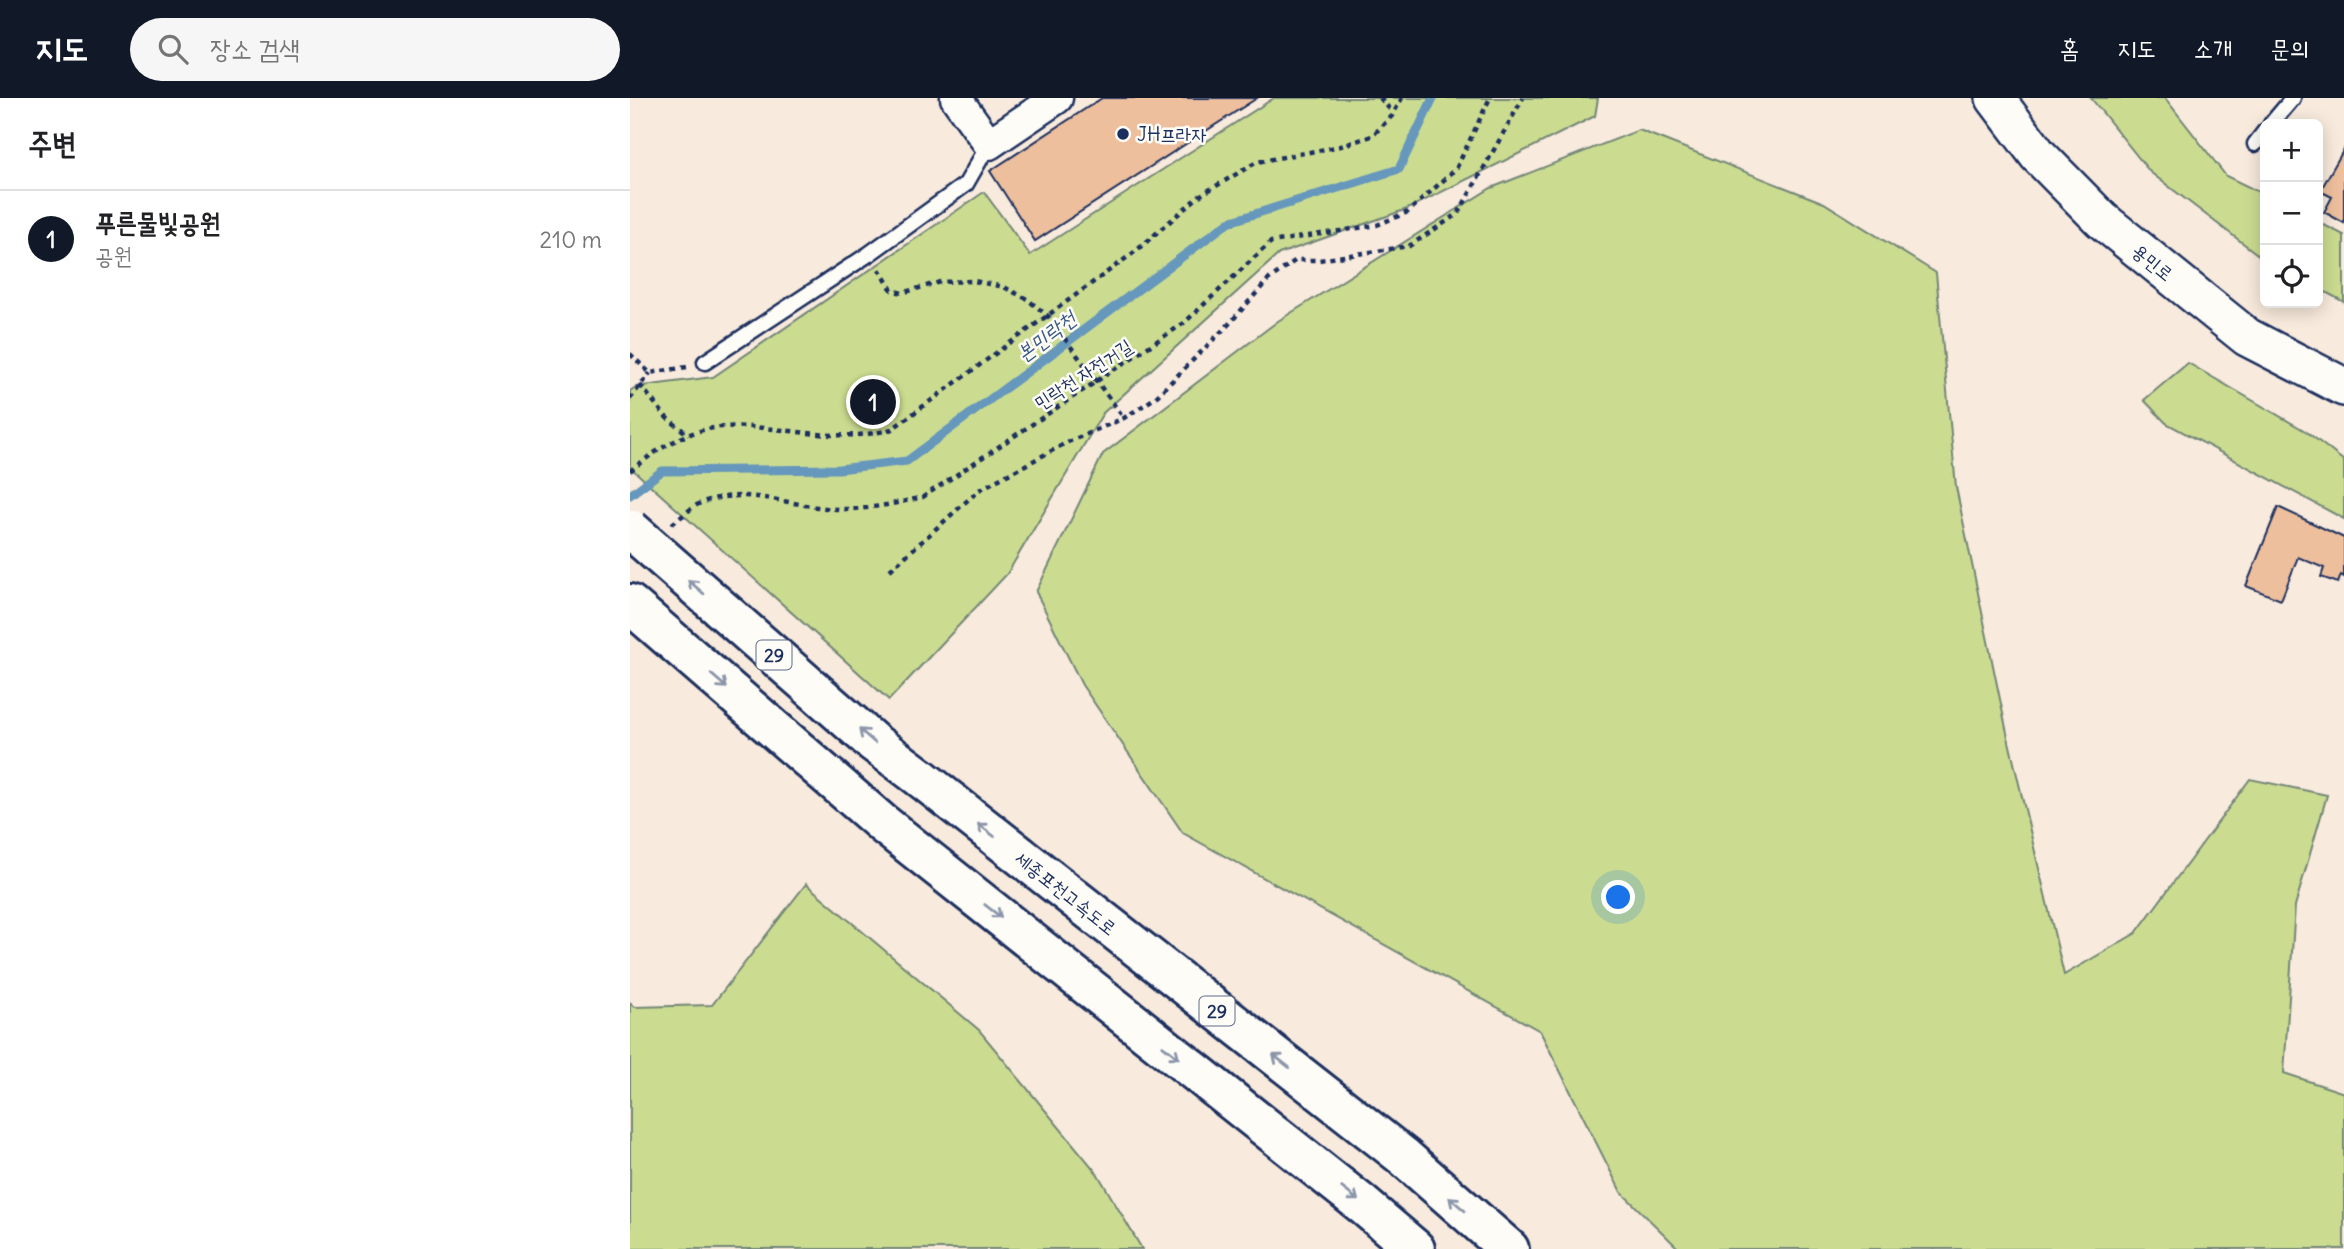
<!DOCTYPE html>
<html lang="ko">
<head>
<meta charset="utf-8">
<style>
  body { margin:0; font-family:Delius,"Poor Story",sans-serif; background:#f6f6f6; color:#202124 }
  .controls { position:absolute; right:21px; top:21px; display:grid; overflow:hidden; border-radius:10px; box-shadow:0 4px 18px #0003 }
  .controls button { width:63px; height:63px; display:grid; place-items:center; padding:0; border:0; border-bottom:2px solid #e0e0e0; background:#fff; color:#202124; font:35px sans-serif }
  .you { position:absolute; left:989px; top:800px; width:24px; height:24px; margin:-18px; border:5px solid #fff; border-radius:50%; background:#1a73e8; box-shadow:0 0 0 10px #1a73e833 }
  .badge { display:grid; place-items:center; width:46px; height:46px; border-radius:50%; background:#111827; color:#fff; font-size:23px; font-weight:700 }
  .pin { position:absolute; translate:-50% -50%; border:4px solid #fff; box-shadow:0 2px 7px #0006 }
  .list { margin:0; padding:0; list-style:none }
  h2 { display:flex; justify-content:space-between; align-items:center; height:91px; margin:0; padding:0 28px; font-size:30px }
  h2 small { font-size:23px; font-weight:400; color:#757577 }
  .list li { display:grid; grid-template-columns:46px 1fr auto; gap:21px; align-items:center; box-sizing:border-box; height:98px; padding:0 28px; border-top:2px solid #e0e0e0 }
  .list b { display:block; font-size:26px; white-space:nowrap }
  .list p { margin:0; font-size:23px; white-space:nowrap; color:#757577 }
  .list em { font-size:23px; font-style:normal; color:#757577 }
  .icon { flex:none; width:38px; height:38px; fill:none; stroke:currentColor; stroke-width:2; stroke-linecap:round; stroke-linejoin:round }
  .map { position:relative; flex:none; width:1714px; height:1151px; overflow:hidden }
  header { display:flex; align-items:center; gap:42px; box-sizing:border-box; height:98px; padding:0 35px; background:#111827; color:#fff }
  header strong { font-size:33px }
  nav { display:flex; gap:38px; margin-inline-start:auto; font-size:24px }
  .search { width:490px; height:63px; background:#f6f6f6; display:flex; align-items:center; gap:18px; box-sizing:border-box; padding:0 24px; border-radius:38px; color:#757577; font-size:26px }
  main { display:flex }
  aside { flex:1; background:#fff }
  .map>svg:first-child { display:block }
  .green { fill:#cbdc90; stroke:#738677; stroke-width:2 }
  .lines { fill:none; stroke-linecap:round; stroke-linejoin:round }
  .stream { stroke:#6697bc; stroke-width:9 }
  .building { fill:#edbf9d; stroke:#1b2f5e; stroke-width:2 }
  .service-casing { stroke:#1b2f5e; stroke-width:19 }
  .minor-casing { stroke:#1b2f5e; stroke-width:35 }
  .tertiary-casing { stroke:#1b2f5e; stroke-width:42 }
  .motorway-casing { stroke:#1b2f5e; stroke-width:44 }
  .path { stroke:#1b2f5e; stroke-width:4.5; stroke-dasharray:5 5; stroke-linecap:butt }
  .service { stroke:#fdfcf7; stroke-width:14 }
  .minor { stroke:#fdfcf7; stroke-width:30 }
  .tertiary { stroke:#fdfcf7; stroke-width:37 }
  .motorway { stroke:#fdfcf7; stroke-width:38 }
  .motorway-bridge-casing { stroke:#1b2f5e; stroke-width:44; stroke-linecap:butt }
  .motorway-bridge { stroke:#fdfcf7; stroke-width:38 }
  .oneway { stroke:#8c96aa }
  .poi-dot { fill:#1b2f5e; stroke:#fdfcf7; stroke-width:2.5 }
  .labels { text-anchor:middle; dominant-baseline:central; stroke-width:5; stroke-linejoin:round; paint-order:stroke }
  .shield { fill:#fdfcf7; stroke:#5f6c8c; stroke-width:2 }
  .shield-label { font-size:18px; font-weight:bold; fill:#1b2f5e }
  .poi-label { font-size:19px; fill:#1b2f5e; stroke:#fdfcf7; text-anchor:start }
  .street-label { font-size:19px; fill:#1b2f5e; stroke:#fdfcf7 }
  .water-label { font-size:21px; font-style:italic; fill:#3a5a85; stroke:#fdfcf7 }
</style>
</head>
<body>
<header>
<strong>지도</strong>
<div class="search"><svg class="icon" aria-label="search" viewBox="0 0 24 24"><circle cx="10" cy="10" r="6"/><path d="M15 15l6 6"/></svg>장소 검색</div>
<nav><a>홈</a><a>지도</a><a>소개</a><a>문의</a></nav>
</header>
<main>
<aside>
<h2>주변<small></small></h2>
<ul class="list">
<li><span class="badge">1</span><div><b>푸른물빛공원</b><p>공원</p></div><em>210 m</em></li>
</ul>
</aside>
<div class="map">
<svg width="1714" height="1151" viewBox="0 0 1714 1151">
  <rect width="100%" height="100%" fill="#f8eadc"/>
  <filter id="ink" filterUnits="userSpaceOnUse"><feTurbulence type="fractalNoise" baseFrequency=".0143" numOctaves="2"/><feDisplacementMap in="SourceGraphic" scale="14" xChannelSelector="R" yChannelSelector="G"/><feConvolveMatrix kernelMatrix="1 2 1 2 8 2 1 2 1" color-interpolation-filters="sRGB"/></filter>
  <g filter="url(#ink)">
    <path class="green" d="M 644,0 L 968,0 L 965,18 L 777,111 L 649,156 L 473,315 L 377,476 L 259,602 L 0,369 L 0,293 L 6,289 L 83,279 L 354,94 L 400,157 Z
      M 1461,0 L 1535,0 L 1596,78 L 1635,97 L 1635,162 L 1520,74 Z
      M 1009,32 L 1194,105 L 1306,175 L 1326,389 L 1377,635 L 1434,877 L 1506,835 L 1620,681 L 1697,697 L 1665,808 L 1654,975 L 1714,995 L 1714,1151 L 1049,1151 L 991,1094 L 910,933 L 553,735 L 452,587 L 406,494 L 473,356 L 648,223 L 861,90 Z
      M 1688,124 L 1714,137 L 1714,204 L 1688,190 Z
      M 1558,265 L 1677,334 L 1714,363 L 1714,421 L 1536,325 L 1514,302 Z
      M 176,786 L 349,932 L 467,1075 L 512,1151 L 0,1151 L 0,905 L 4,909 L 82,907 Z"/>
    <g class="lines">
      <path class="stream" d="M 0,397 L 32,373 L 209,371 L 277,363 L 599,124 L 769,71 L 803,0"/>
    </g>
    <path class="building" d="M 472,0 L 627,0 L 405,143 L 360,73 Z
      M 1714,51 L 1714,125 L 1694,114 L 1702,99 L 1690,93 Z
      M 1648,409 L 1714,440 L 1714,479 L 1711,477 L 1708,485 L 1691,479 L 1694,470 L 1668,459 L 1651,502 L 1616,488 Z"/>
    <g class="lines">
      <defs>
        <path id="service" d="M 1641,26 L 1663,0
          M 1625,46 L 1635,33
          M 75,264 L 239,156 L 336,86 L 359,46"/>
        <path id="minor" d="M 326,0 L 359,46 L 427,0"/>
        <path id="tertiary" d="M 1365,0 L 1408,57 L 1472,122 L 1617,239 L 1714,289"/>
        <path id="motorway" d="M 0,506 L 252,725 L 732,1106 L 785,1151
          M 291,680 L 774,1059 L 879,1151"/>
      </defs>
      <use href="#service" class="service-casing"/>
      <use href="#minor" class="minor-casing"/>
      <use href="#tertiary" class="tertiary-casing"/>
      <use href="#motorway" class="motorway-casing"/>
      <path class="path" d="M 750,0 L 763,15
        M 249,171 L 262,192 L 272,195 L 310,184 L 344,183 L 374,189 L 397,201 L 418,218 L 494,320
        M 0,256 L 20,275 L 57,269
        M 10,287 L 37,320 L 59,337
        M 0,301 L 20,275
        M 0,373 C 26,352 56,332 91,329 C 150,325 203,348 262,331 L 506,153 L 569,98 L 627,64 L 711,48 L 742,38 L 762,18 L 772,0
        M 42,426 C 52,419 62,408 73,404 C 117,388 163,409 207,411 C 238,412 263,406 293,399 L 554,225 L 641,144 L 747,127 L 778,114 L 826,71 L 860,0
        M 260,472 L 349,392 L 438,344 L 494,320 L 525,300 L 598,227 L 638,182 L 666,162 L 689,162 L 779,148 L 828,116 L 893,0"/>
      <use href="#service" class="service"/>
      <use href="#minor" class="minor"/>
      <use href="#tertiary" class="tertiary"/>
      <use href="#motorway" class="motorway"/>
      <defs>
        <path id="motorway-bridge" d="M 0,431 L 243,644 L 291,680"/>
      </defs>
      <use href="#motorway-bridge" class="motorway-bridge-casing"/>
      <use href="#motorway-bridge" class="motorway-bridge"/>
    </g>
    <defs><path id="oneway-shaft" d="M-6 0H5M1.5-3L5.5 0L1.5 3" fill="none" stroke-width="1.6" stroke-linecap="round" stroke-linejoin="round" transform="scale(1.75)"/></defs>
    <g class="oneway">
      <use href="#oneway-shaft" transform="translate(66 489) rotate(-139)"/>
      <use href="#oneway-shaft" transform="translate(89 583) rotate(41)"/>
      <use href="#oneway-shaft" transform="translate(237 638) rotate(-139)"/>
      <use href="#oneway-shaft" transform="translate(356 732) rotate(-142)"/>
      <use href="#oneway-shaft" transform="translate(363 813) rotate(38)"/>
      <use href="#oneway-shaft" transform="translate(541 954) rotate(38)"/>
      <use href="#oneway-shaft" transform="translate(651 963) rotate(-142)"/>
      <use href="#oneway-shaft" transform="translate(720 1096) rotate(38)"/>
      <use href="#oneway-shaft" transform="translate(827 1106) rotate(-139)"/>
    </g>
  </g>
  <circle class="poi-dot" cx="493" cy="36" r="7"/>
  <g class="labels">
    <g class="shield">
      <rect x="126.5" y="542.5" width="35" height="29" rx="5"/>
      <rect x="569.5" y="898.5" width="35" height="29" rx="5"/>
    </g>
    <g class="shield-label">
      <text x="144" y="557">29</text>
      <text x="587" y="913">29</text>
    </g>
    <g class="poi-label">
      <text x="507" y="36">JH프라자</text>
    </g>
    <g class="street-label">
      <text transform="translate(1523 164) rotate(39)">용민로</text>
      <text transform="translate(453 276) rotate(-33)">민락천 자전거길</text>
      <text transform="translate(436 795) rotate(38)">세종포천고속도로</text>
    </g>
    <g class="water-label">
      <text transform="translate(416 238) rotate(-37)">본민락천</text>
    </g>
  </g>
</svg>
<div class="controls">
<button>+</button>
<button>−</button>
<button><svg class="icon" aria-label="locate" viewBox="0 0 24 24"><circle cx="12" cy="12" r="6"/><path d="M12 2v4M12 18v4M2 12h4M18 12h4"/></svg></button>
</div>
<div class="you"></div>
<div class="pin badge" style="left:243px;top:304px">1</div>
</div>
</main>
</body>
</html>
